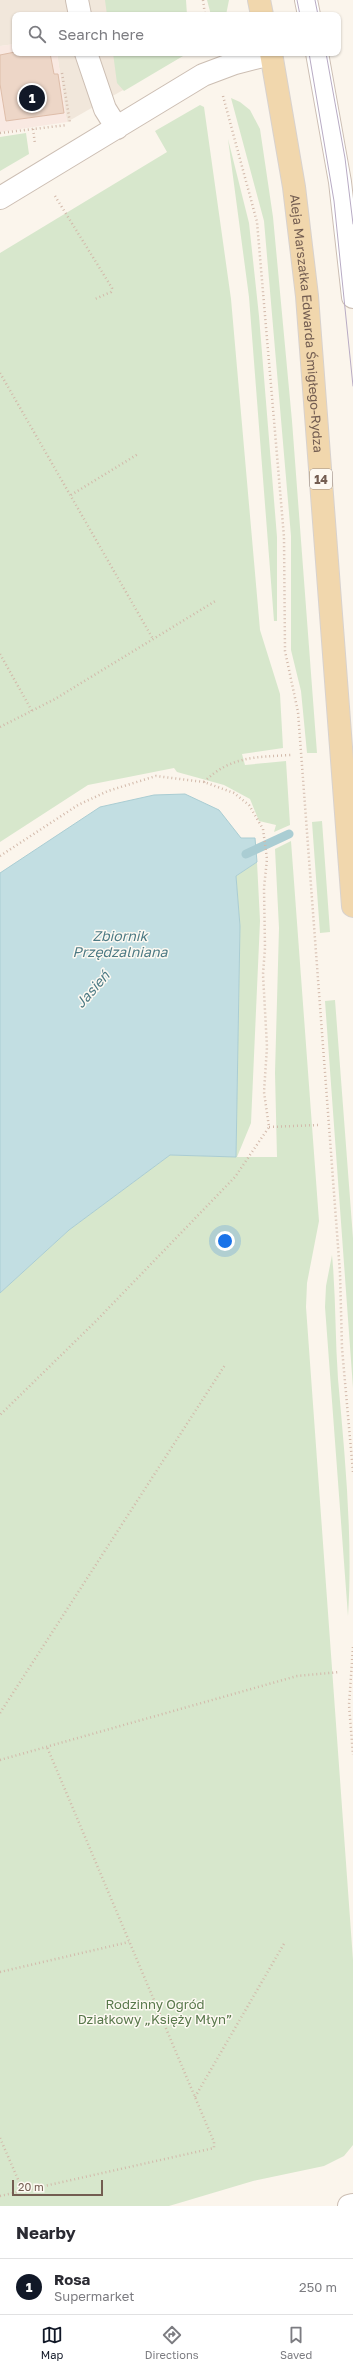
<!DOCTYPE html>
<html lang="en">
<head>
<meta charset="utf-8">
<style>
  body { margin:0; font-family:"Golos Text",sans-serif; background:#f2f2f3; color:#2b2b33 }
  .scale { position:absolute; left:12px; bottom:10px; width:91px; box-sizing:border-box; padding-left:4px; border:2px solid #735d51; border-top:0; font-size:11px; line-height:14px; white-space:nowrap; color:#735d51; -webkit-text-stroke:3px #fdf9f2; paint-order:stroke }
  .you { position:absolute; left:225px; top:1241px; width:14px; height:14px; margin:-10px; border:3px solid #fff; border-radius:50%; background:#1a73e8; box-shadow:0 0 0 6px #1a73e833 }
  .badge { display:grid; place-items:center; width:26px; height:26px; border-radius:50%; background:#111827; color:#fff; font-size:13px; font-weight:700 }
  .pin { position:absolute; translate:-50% -50%; border:2px solid #fff; box-shadow:0 1px 4px #0006 }
  .list { margin:0; padding:0; list-style:none }
  h2 { display:flex; justify-content:space-between; align-items:center; height:52px; margin:0; padding:0 16px; font-size:17px }
  h2 small { font-size:13px; font-weight:400; color:#7c7c81 }
  .list li { display:grid; grid-template-columns:26px 1fr auto; gap:12px; align-items:center; box-sizing:border-box; height:56px; padding:0 16px; border-top:1px solid #e1e1e2 }
  .list b { display:block; font-size:15px; white-space:nowrap }
  .list p { margin:0; font-size:13px; white-space:nowrap; color:#7c7c81 }
  .list em { font-size:13px; font-style:normal; color:#7c7c81 }
  .icon { flex:none; width:22px; height:22px; fill:none; stroke:currentColor; stroke-width:2; stroke-linecap:round; stroke-linejoin:round }
  .map { position:relative; flex:none; width:353px; height:2206px; overflow:hidden }
  .search { position:absolute; background:#fff; box-shadow:0 1px 3px #0004; left:12px; right:12px; top:12px; height:44px; display:flex; align-items:center; gap:10px; box-sizing:border-box; padding:0 14px; border-radius:8px; color:#7c7c81; font-size:15px }
  .sheet { height:108px; background:#fff }
  nav { display:flex; justify-content:space-around; align-items:center; box-sizing:border-box; height:56px; border-top:1px solid #e1e1e2; background:#fff; font-size:11px; color:#7c7c81 }
  nav a { display:grid; justify-items:center; gap:2px }
  nav .on { color:#111827 }
  .map>svg:first-child { display:block }
  .residential { fill:#f1e7db }
  .commercial { fill:#f9e9e2 }
  .green { fill:#d7e7cc }
  .water { fill:#c2dee2; stroke:#aacdd3 }
  .lines { fill:none; stroke-linecap:round; stroke-linejoin:round }
  .stream { stroke:#aacdd3; stroke-width:9 }
  .building { fill:#edd6c7; stroke:#debda9 }
  .minor-casing { stroke:#ccbeb3; stroke-width:24 }
  .major-casing { stroke:#d8d2ce; stroke-width:24 }
  .path { stroke:#d2b9aa; stroke-width:2.5; stroke-dasharray:1 3; stroke-linecap:butt }
  .minor { stroke:#fff; stroke-width:22 }
  .major { stroke:#f1d7ad; stroke-width:22 }
  .tram { stroke:#b8abc4; stroke-width:1 }
  .labels { text-anchor:middle; dominant-baseline:central; stroke-width:3; stroke-linejoin:round; paint-order:stroke }
  .shield { fill:#fdf9f2; stroke:#9c8c81; stroke-width:1 }
  .shield-label { font-size:12px; font-weight:bold; fill:#735d51 }
  .street-label { font-size:13px; fill:#735d51; stroke:#fdf9f2 }
  .park-label { font-size:13px; fill:#58784b; stroke:#fdf9f2 }
  .water-label { font-size:14px; font-style:italic; fill:#4d7a84; stroke:#fdf9f2 }
</style>
</head>
<body>
<div class="map">
<svg width="353" height="2206" viewBox="0 0 353 2206">
  <rect width="100%" height="100%" fill="#fbf5ec"/>
  <path class="residential" d="M 0,0 L 174,0 L 178,15 L 15,15 L 15,44 L 0,46 Z
    M 57,53 L 188,53 L 67,122 Z"/>
  <path class="commercial" d="M 15,44 L 15,53 L 57,53 L 67,122 L 0,132 L 0,46 Z"/>
  <path class="green" d="M 105,0 L 186,0 L 187,15 L 107,15 Z
    M 207,0 L 229,0 L 226,15 L 211,15 Z
    M 113,53 L 188,53 L 124,91 L 117,83 Z
    M 231,98 L 240,102 L 250,110 L 260,129 L 273,217 L 292,421 L 317,753 L 307,753 L 301,691 L 291,650 L 291,536 L 264,221 Z
    M 200,105 L 204,107 L 231,299 L 260,630 L 280,694 L 283,748 L 242,754 L 245,765 L 286,761 L 290,825 L 274,832 L 276,825 L 259,821 L 250,799 L 224,785 L 177,772 L 174,768 L 88,785 L 0,842 L 0,253 L 167,152 L 155,131 Z
    M 26,133 L 29,154 L 0,171 L 0,137 Z
    M 228,139 L 249,223 L 259,316 L 277,537 L 277,621 L 274,621 L 249,297 Z
    M 322,821 L 330,932 L 320,933 L 312,822 Z
    M 291,841 L 319,1221 L 307,1283 L 306,1307 L 353,1960 L 353,2145 L 344,2156 L 324,2166 L 253,2181 L 169,2206 L 0,2206 L 0,1293 L 69,1230 L 170,1155 L 236,1157 L 240,926 L 236,876 L 257,862 L 260,921 L 251,1123 L 237,1157 L 277,1157 L 275,1073 L 279,928 L 275,849 Z
    M 335,1000 L 353,1238 L 353,1388 L 325,1001 Z
    M 332,1255 C 336,1296 335,1338 338,1379 C 345,1458 353,1538 348,1616 L 325,1307 L 326,1286 Z"/>
  <path class="water" d="M 185,794 L 219,810 L 241,838 L 255,838 L 257,862 L 236,876 L 240,926 L 236,1157 L 170,1155 L 69,1230 L 0,1293 L 0,873 L 100,807 L 154,795 Z"/>
  <g class="lines">
    <path class="stream" d="M 246,854 L 289,834"/>
  </g>
  <path class="building" d="M 15,52 L 50,53 L 54,74 L 58,74 L 64,113 L 6,121 L 0,84 L 0,55 Z"/>
  <g class="lines">
    <defs>
      <path id="minor" d="M 77,0 L 80,15
        M 306,0 L 309,15
        M 86,53 L 105,109 L 117,128
        M 317,53 L 340,182 L 353,297
        M 0,198 L 203,75 L 235,63 L 271,54
        M 349,2206 L 353,2205"/>
      <g id="major">
        <path d="M 259,0 L 262,15"/>
        <path id="s1" d="M 271,53 L 294,187 L 307,296 L 353,906"/>
      </g>
    </defs>
    <use href="#minor" class="minor-casing"/>
    <use href="#major" class="major-casing"/>
    <path class="path" d="M 203,0 L 205,15
      M 62,73 L 70,123
      M 223,96 L 257,222 L 284,537 L 285,651 L 298,712 L 340,1273 L 342,1348 L 353,1472
      M 33,129 L 35,144
      M 0,133 L 67,125
      M 55,196 L 112,288 L 111,292 L 95,299
      M 0,373 L 153,639
      M 71,495 L 138,454
      M 0,654 L 32,711
      M 0,727 L 55,699 L 217,600
      M 204,782 C 230,756 257,757 291,755
      M 0,856 L 78,805 L 108,791 L 156,776 L 204,782 L 234,793 L 249,805 L 263,829 L 267,859 L 264,888 L 265,948 L 263,974 L 267,1047 L 264,1092 L 269,1127 L 235,1177 L 96,1321 L 0,1415
      M 269,1127 L 318,1125
      M 353,1647 L 349,1705 L 353,1755
      M 0,1713 L 225,1365
      M 0,1760 L 297,1676 L 340,1672
      M 0,1972 L 129,1942
      M 195,2097 L 285,1942
      M 0,2138 L 23,2191
      M 0,2196 L 214,2148 L 214,2142 L 47,1747"/>
    <use href="#minor" class="minor"/>
    <use href="#major" class="major"/>
    <path class="tram" d="M 297,0 L 300,15
      M 315,0 L 318,15
      M 309,53 L 334,201 L 353,386
      M 326,53 L 345,158 L 353,224"/>
  </g>
  <g class="labels">
    <rect class="shield" x="310" y="469" width="22" height="20" rx="3"/>
    <g class="shield-label">
      <text x="321" y="479">14</text>
    </g>
    <g class="street-label">
      <text stroke="none"><textPath href="#s1" startOffset="273">Aleja Marszałka Edwarda Śmigłego-Rydza</textPath></text>
    </g>
    <g class="park-label">
      <text x="155" y="2004">Rodzinny Ogród<tspan x="155" dy="15">Działkowy „Księży Młyn”</tspan></text>
    </g>
    <g class="water-label">
      <text x="120" y="935">Zbiornik<tspan x="120" dy="16">Przędzalniana</tspan></text>
      <text transform="translate(92 989) rotate(-49)">Jasień</text>
    </g>
  </g>
</svg>
<div class="scale">20 m</div>
<div class="you"></div>
<div class="pin badge" style="left:32px;top:98px">1</div>
<div class="search"><svg class="icon" aria-label="search" viewBox="0 0 24 24"><circle cx="10" cy="10" r="6"/><path d="M15 15l6 6"/></svg>Search here</div>
</div>
<section class="sheet">
<h2>Nearby<small></small></h2>
<ul class="list">
<li><span class="badge">1</span><div><b>Rosa</b><p>Supermarket</p></div><em>250 m</em></li>
</ul>
</section>
<nav>
<a class="on"><svg class="icon" aria-label="map" viewBox="0 0 24 24"><path d="M3 6l6-2 6 2 6-2v14l-6 2-6-2-6 2zM9 4v14M15 6v14"/></svg>Map</a>
<a><svg class="icon" aria-label="directions" viewBox="0 0 24 24"><path d="M12 3l9 9-9 9-9-9zM9 14v-3h6M13 9l2 2-2 2"/></svg>Directions</a>
<a><svg class="icon" aria-label="saved" viewBox="0 0 24 24"><path d="M7 4h10v16l-5-4-5 4z"/></svg>Saved</a>
</nav>
</body>
</html>
